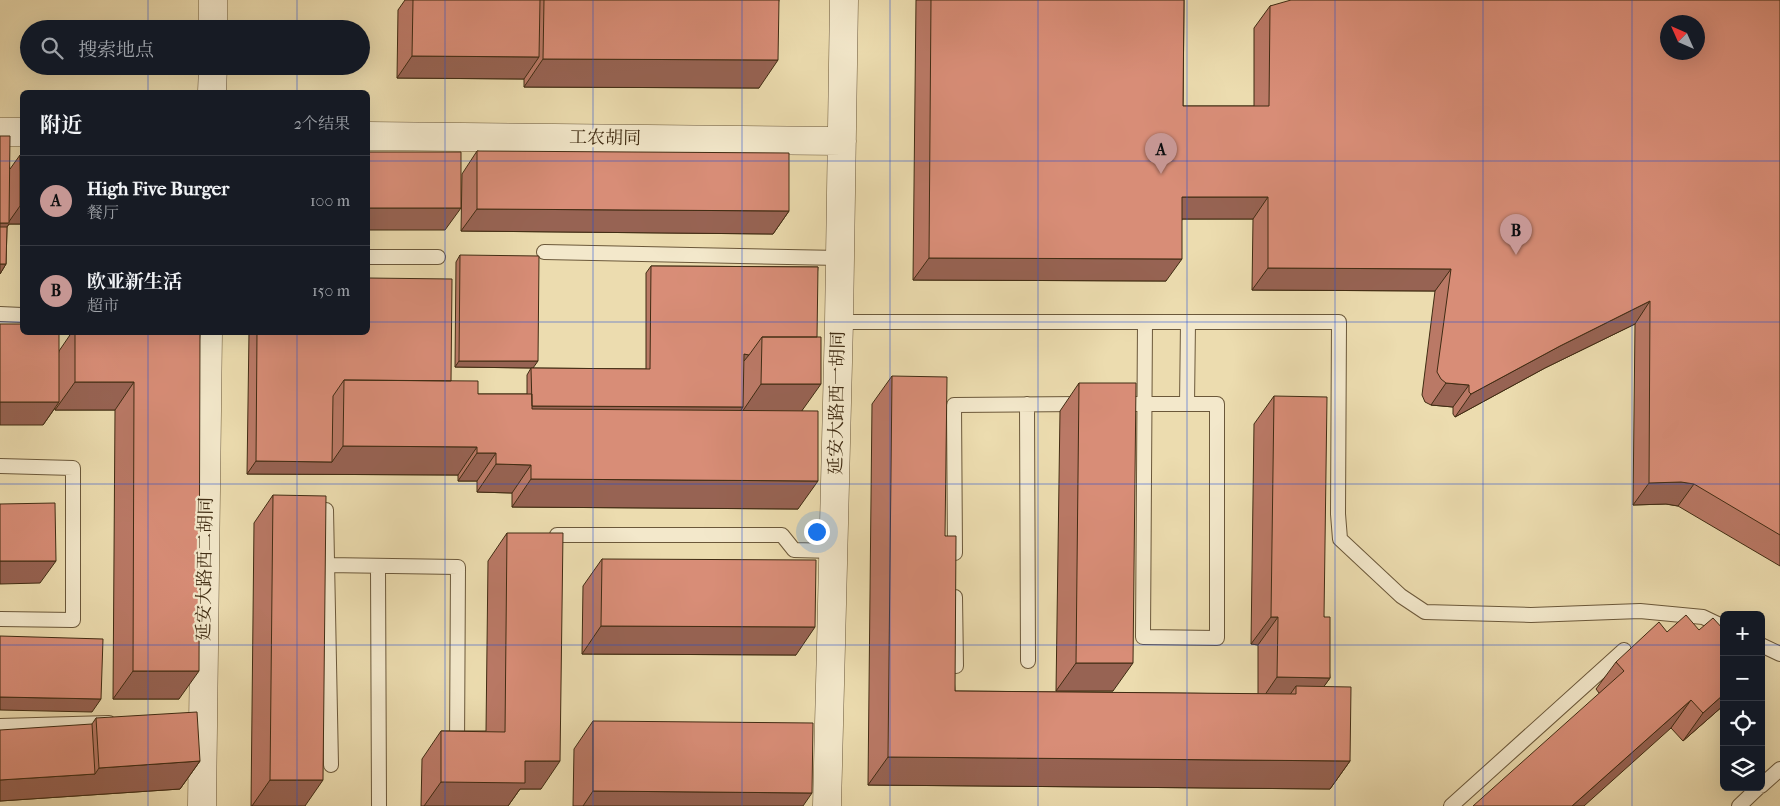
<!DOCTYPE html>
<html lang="zh">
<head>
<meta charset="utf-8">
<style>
  body { margin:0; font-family:"IM FELL French Canon","Noto Serif SC",serif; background:#242831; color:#f1f3f6 }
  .controls { position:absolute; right:15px; bottom:15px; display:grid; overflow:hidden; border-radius:8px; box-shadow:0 5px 20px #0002 }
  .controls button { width:45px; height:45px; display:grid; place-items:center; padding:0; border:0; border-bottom:1px solid #363941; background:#171b24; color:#f1f3f6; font:25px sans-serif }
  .compass { position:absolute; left:1660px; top:15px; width:45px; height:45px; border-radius:50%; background:#171b24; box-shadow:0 5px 20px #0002; rotate:315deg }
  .you { position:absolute; left:816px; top:531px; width:18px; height:18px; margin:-12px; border:4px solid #fff; border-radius:50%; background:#1a73e8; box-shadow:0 0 0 8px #1a73e833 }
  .badge { display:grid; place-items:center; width:32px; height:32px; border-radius:50%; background:#c59692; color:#111; font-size:16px; font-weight:700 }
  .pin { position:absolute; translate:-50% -41px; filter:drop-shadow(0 1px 2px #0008) }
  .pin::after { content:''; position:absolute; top:26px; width:18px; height:15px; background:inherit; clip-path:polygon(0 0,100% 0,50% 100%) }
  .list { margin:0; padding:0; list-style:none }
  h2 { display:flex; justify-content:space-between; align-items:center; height:65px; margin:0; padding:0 20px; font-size:21px }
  h2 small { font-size:16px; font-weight:400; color:#9ea1a6 }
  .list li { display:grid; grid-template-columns:32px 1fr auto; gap:15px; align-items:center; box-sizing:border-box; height:90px; padding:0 20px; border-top:1px solid #363941 }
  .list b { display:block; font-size:19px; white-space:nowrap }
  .list p { margin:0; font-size:16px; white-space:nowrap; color:#9ea1a6 }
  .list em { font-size:16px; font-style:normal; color:#9ea1a6 }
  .icon { flex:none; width:28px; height:28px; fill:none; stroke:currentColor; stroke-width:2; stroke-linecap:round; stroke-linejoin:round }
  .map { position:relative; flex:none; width:1780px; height:806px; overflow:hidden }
  .search { position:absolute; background:#171b24; box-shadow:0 5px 20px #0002; left:20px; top:20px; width:350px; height:55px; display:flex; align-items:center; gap:12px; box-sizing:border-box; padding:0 18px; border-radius:28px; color:#9ea1a6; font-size:19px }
  .panel { position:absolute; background:#171b24; box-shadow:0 5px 20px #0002; left:20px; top:90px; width:350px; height:245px; border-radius:8px }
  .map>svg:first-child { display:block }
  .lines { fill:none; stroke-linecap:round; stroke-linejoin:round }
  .lane-casing { stroke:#6b583a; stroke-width:16 }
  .street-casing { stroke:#6b583a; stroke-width:29 }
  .lane { stroke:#f3e8cb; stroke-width:14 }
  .street { stroke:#f3e8cb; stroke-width:28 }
  .wall { fill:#ba7966; stroke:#402c13 }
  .shaded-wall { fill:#976353; stroke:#402c13 }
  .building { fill:#d88d77; stroke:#402c13; fill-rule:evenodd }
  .grid { fill:none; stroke:#1d4ed8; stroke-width:1; stroke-opacity:0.55 }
  .labels { text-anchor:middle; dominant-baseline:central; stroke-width:4.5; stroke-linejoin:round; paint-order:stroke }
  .street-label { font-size:18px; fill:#402c13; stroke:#f3e8cb }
</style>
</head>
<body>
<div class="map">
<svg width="1780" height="806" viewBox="0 0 1780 806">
  <rect width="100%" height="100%" fill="#ecdcaf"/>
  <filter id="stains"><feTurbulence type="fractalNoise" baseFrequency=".004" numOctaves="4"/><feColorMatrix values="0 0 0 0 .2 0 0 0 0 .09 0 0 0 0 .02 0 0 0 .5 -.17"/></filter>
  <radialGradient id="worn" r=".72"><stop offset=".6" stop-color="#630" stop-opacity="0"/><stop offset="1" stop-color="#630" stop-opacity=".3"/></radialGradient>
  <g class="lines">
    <defs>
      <path id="lane" d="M 544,252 L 840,258
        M 368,257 L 438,257
        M 0,314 L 22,315
        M 839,322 L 1339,322 L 1338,514 L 1340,539 L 1401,596 L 1425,612 L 1531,615 L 1640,611 L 1703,617 L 1724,627
        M 1027,404 L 1028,661
        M 1118,404 C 1151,404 1184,404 1217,404 L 1217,638 L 1143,637 L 1145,322
        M 1187,404 L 1188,322
        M 0,466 L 73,468 L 73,620 L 0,619
        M 326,510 L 331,765
        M 557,535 L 782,535 L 794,550 L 834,551
        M 955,553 L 954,405 L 1082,404
        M 327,565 L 458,567 L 457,747
        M 378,567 L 379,806
        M 955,597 L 956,666
        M 1761,645 L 1780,654
        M 0,726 L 109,723
        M 1761,786 L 1780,769
        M 1451,806 L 1624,650
        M 1739,806 L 1759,787"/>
      <path id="street" d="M 213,29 L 213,0
        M 212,92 L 213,66
        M 0,132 L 22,132
        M 368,136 L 842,141
        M 202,806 L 208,332
        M 827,806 L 839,322 L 844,0"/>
    </defs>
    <use href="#lane" class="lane-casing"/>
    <use href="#street" class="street-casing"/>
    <use href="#lane" class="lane"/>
    <use href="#street" class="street"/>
  </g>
  <path class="wall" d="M 405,0 L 779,0 L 759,88 L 524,87 L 524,79 L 397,78 L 398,10 Z
    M 916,0 L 1184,0 L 1183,106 L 1254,106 L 1254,28 L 1270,6 L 1780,0 L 1780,566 L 1678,506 L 1666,504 L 1633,505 L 1635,324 L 1545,368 L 1455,417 L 1453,414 L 1453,407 L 1431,405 L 1425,402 L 1422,395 L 1435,291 L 1252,290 L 1253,219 L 1182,219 L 1166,281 L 913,280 Z
    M 0,136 L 10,169 L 20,155 L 22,224 L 9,224 L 7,227 L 6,264 L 0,274 Z
    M 477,151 L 789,211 L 773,234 L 461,231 L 462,174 Z
    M 460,255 L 533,368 L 455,367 L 456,262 Z
    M 651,266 L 818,267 L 802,411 L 798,509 L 512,507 L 512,493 L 477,492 L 477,481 L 458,481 L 458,475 L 247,474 L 249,332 L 368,332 L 451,381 L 478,394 L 527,394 L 527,375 L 531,368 L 646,369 L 646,273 Z
    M 72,332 L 200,332 L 179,699 L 113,699 L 115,410 L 55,410 L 55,408 L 43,425 L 59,351 Z
    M 892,376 L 945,536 L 955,691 L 1258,694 L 1258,645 L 1251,644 L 1254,424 L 1274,396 L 1324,617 L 1330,678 L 1324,686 L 1350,761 L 1330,789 L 868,785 L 872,404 Z
    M 1079,383 L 1113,691 L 1056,691 L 1060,411 Z
    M 273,495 L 305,806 L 251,806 L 254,523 Z
    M 507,533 L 541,789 L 520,789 L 508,806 L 421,806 L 422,759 L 441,731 L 486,731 L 488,561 Z
    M 602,559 L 796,655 L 582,654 L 583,586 Z
    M 1616,662 L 1724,705 L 1683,741 L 1671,728 L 1599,693 L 1596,689 Z
    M 96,718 L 200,761 L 180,789 L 0,801 L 92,724 Z
    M 593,721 L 803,806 L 573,806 L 574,749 Z"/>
  <path class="shaded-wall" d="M 412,56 L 539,57 L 524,79 L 397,78 Z
    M 543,59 L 778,60 L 759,88 L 524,87 Z
    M 1182,197 L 1268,197 L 1253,219 L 1167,219 Z
    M 20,206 L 22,206 L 22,224 L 9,224 L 0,237 L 0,223 L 8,223 Z
    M 368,208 L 461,208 L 445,230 L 368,230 Z
    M 477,209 L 789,211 L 773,234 L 461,231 Z
    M 929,258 L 1182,259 L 1166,281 L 913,280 Z
    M 0,264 L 6,264 L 0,274 Z
    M 1268,268 L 1451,269 L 1435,291 L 1252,290 Z
    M 1650,301 L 1635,324 L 1545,368 L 1455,417 L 1471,394 L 1560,346 Z
    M 744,354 L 749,355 L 744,361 L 739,361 Z
    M 459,361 L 538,361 L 533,368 L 455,367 Z
    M 75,382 L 134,382 L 115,410 L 55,410 Z
    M 1446,383 L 1469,385 L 1453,407 L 1431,405 Z
    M 761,384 L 821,384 L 801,412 L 742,412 Z
    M 0,402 L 59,402 L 43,425 L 0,425 Z
    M 531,406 L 743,407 L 739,413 L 527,412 Z
    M 343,446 L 477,447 L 458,475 L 247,474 L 256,461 L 332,462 Z
    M 477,453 L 496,453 L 477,481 L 458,481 Z
    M 496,464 L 531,465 L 512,493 L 477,492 Z
    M 531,479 L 818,481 L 798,509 L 512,507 Z
    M 1681,482 L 1694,484 L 1678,506 L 1666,504 L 1633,505 L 1649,483 Z
    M 0,561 L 56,561 L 40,583 L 0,584 Z
    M 1271,617 L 1278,617 L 1258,645 L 1251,644 Z
    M 601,626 L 815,627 L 796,655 L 582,654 Z
    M 1076,663 L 1133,663 L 1113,691 L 1056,691 Z
    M 133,671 L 199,671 L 179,699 L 113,699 Z
    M 1277,677 L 1330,678 L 1310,706 L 1296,686 L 1282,706 L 1258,705 Z
    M 1724,694 L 1724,705 L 1683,741 L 1703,713 Z
    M 0,697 L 101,699 L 92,712 L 0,710 Z
    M 1691,700 L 1671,728 L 1584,806 L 1572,806 Z
    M 888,757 L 1350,761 L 1330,789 L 868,785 Z
    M 200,761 L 180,789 L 0,801 L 0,780 L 95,774 L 99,768 Z
    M 525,761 L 560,761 L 541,789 L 520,789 L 508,806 L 424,806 L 441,782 Z
    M 270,780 L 323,780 L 305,806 L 252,806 Z
    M 593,791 L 812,793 L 803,806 L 583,806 Z"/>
  <path class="building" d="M 413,0 L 540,0 L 539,57 L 412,56 Z
    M 544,0 L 779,0 L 778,60 L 543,59 Z
    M 931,0 L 1184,0 L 1183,106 L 1269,106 L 1270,6 L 1291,0 L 1780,0 L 1780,535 L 1694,484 L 1681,482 L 1649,483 L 1650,301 L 1560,346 L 1471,394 L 1469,392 L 1469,385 L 1446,383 L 1441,379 L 1437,372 L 1451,269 L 1268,268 L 1268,197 L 1182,197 L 1182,259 L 929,258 ZM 1668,22 L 1698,22 L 1698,52 L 1668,52 Z
    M 0,136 L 10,136 L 9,223 L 0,223 Z
    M 477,151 L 789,153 L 789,211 L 477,209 Z
    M 368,152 L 461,152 L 461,208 L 368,208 Z
    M 20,155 L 22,155 L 22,206 L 20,206 Z
    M 0,227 L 7,227 L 6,264 L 0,264 Z
    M 460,255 L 539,256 L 538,361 L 459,361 Z
    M 651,266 L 818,267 L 817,337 L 762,337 L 749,355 L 744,354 L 743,407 L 532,406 L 531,368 L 650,369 Z
    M 368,278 L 452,279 L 451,381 L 344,380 L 333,396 L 332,462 L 256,461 L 257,332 L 368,332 Z
    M 0,324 L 22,324 L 22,332 L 59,332 L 59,402 L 0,402 Z
    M 75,332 L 200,332 L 199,671 L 133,671 L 134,382 L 75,382 Z
    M 762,337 L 821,337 L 821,384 L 761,384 Z
    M 892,376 L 947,377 L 945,536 L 956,536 L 955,691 L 1296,694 L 1296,686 L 1351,687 L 1350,761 L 888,757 Z
    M 344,380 L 478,381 L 478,394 L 532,394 L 532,409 L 818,411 L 818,481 L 531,479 L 531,465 L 496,464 L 496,453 L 477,453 L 477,447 L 343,446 Z
    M 1079,383 L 1136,383 L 1133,663 L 1076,663 Z
    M 1274,396 L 1327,397 L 1324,617 L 1330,617 L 1330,678 L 1277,677 L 1278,617 L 1271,617 Z
    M 273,495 L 326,496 L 323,780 L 270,780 Z
    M 55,503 L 56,561 L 0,561 L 0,504 Z
    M 507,533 L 563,533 L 560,761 L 525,761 L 525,783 L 441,782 L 441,731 L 505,732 Z
    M 602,559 L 816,560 L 815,627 L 601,626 Z
    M 1686,615 L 1699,630 L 1713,618 L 1724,630 L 1724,694 L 1703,713 L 1691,700 L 1572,806 L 1473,806 L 1624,671 L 1616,662 L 1659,622 L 1667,632 Z
    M 0,636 L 103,639 L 101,699 L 0,697 Z
    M 197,712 L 200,761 L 99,768 L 96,718 Z
    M 593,721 L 813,723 L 812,793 L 593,791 Z
    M 92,724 L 95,774 L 0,780 L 0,730 Z"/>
  <path class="grid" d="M 148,0 L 148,29M 297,0 L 297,29M 445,0 L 445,806M 593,0 L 593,806M 742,0 L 742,806M 890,0 L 890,806M 1038,0 L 1038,806M 1187,0 L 1187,806M 1335,0 L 1335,806M 1483,0 L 1483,806M 1632,0 L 1632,806M 148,66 L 148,92M 297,66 L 297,92M 0,161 L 22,161M 368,161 L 1780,161M 0,322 L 22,322M 368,322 L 1780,322M 148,332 L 148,806M 297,332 L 297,806M 0,484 L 1780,484M 0,645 L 1724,645M 1761,645 L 1780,645"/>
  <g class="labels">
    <g class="street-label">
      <text transform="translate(605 138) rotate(1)">工农胡同</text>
      <text transform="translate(837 403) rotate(-89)">延安大路西一胡同</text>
      <text transform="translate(205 569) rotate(-89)">延安大路西二胡同</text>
    </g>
  </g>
  <rect width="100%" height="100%" filter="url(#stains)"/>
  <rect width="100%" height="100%" fill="url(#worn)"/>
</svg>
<div class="controls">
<button>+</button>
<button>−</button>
<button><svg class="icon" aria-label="locate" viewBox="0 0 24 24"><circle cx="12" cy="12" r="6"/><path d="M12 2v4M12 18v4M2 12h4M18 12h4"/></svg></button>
<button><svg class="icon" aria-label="layers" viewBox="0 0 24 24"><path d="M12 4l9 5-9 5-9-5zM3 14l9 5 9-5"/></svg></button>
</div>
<svg class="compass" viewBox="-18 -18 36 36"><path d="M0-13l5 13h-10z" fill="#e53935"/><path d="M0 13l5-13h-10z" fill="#9ea1a6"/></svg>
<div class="you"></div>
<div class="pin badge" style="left:1161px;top:174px">A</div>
<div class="pin badge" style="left:1516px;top:255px">B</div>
<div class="search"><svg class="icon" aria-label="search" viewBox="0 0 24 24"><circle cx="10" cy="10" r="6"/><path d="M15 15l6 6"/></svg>搜索地点</div>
<section class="panel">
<h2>附近<small>2个结果</small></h2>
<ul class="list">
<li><span class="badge">A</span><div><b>High Five Burger</b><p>餐厅</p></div><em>100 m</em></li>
<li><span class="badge">B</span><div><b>欧亚新生活</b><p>超市</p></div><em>150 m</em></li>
</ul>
</section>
</div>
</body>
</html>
